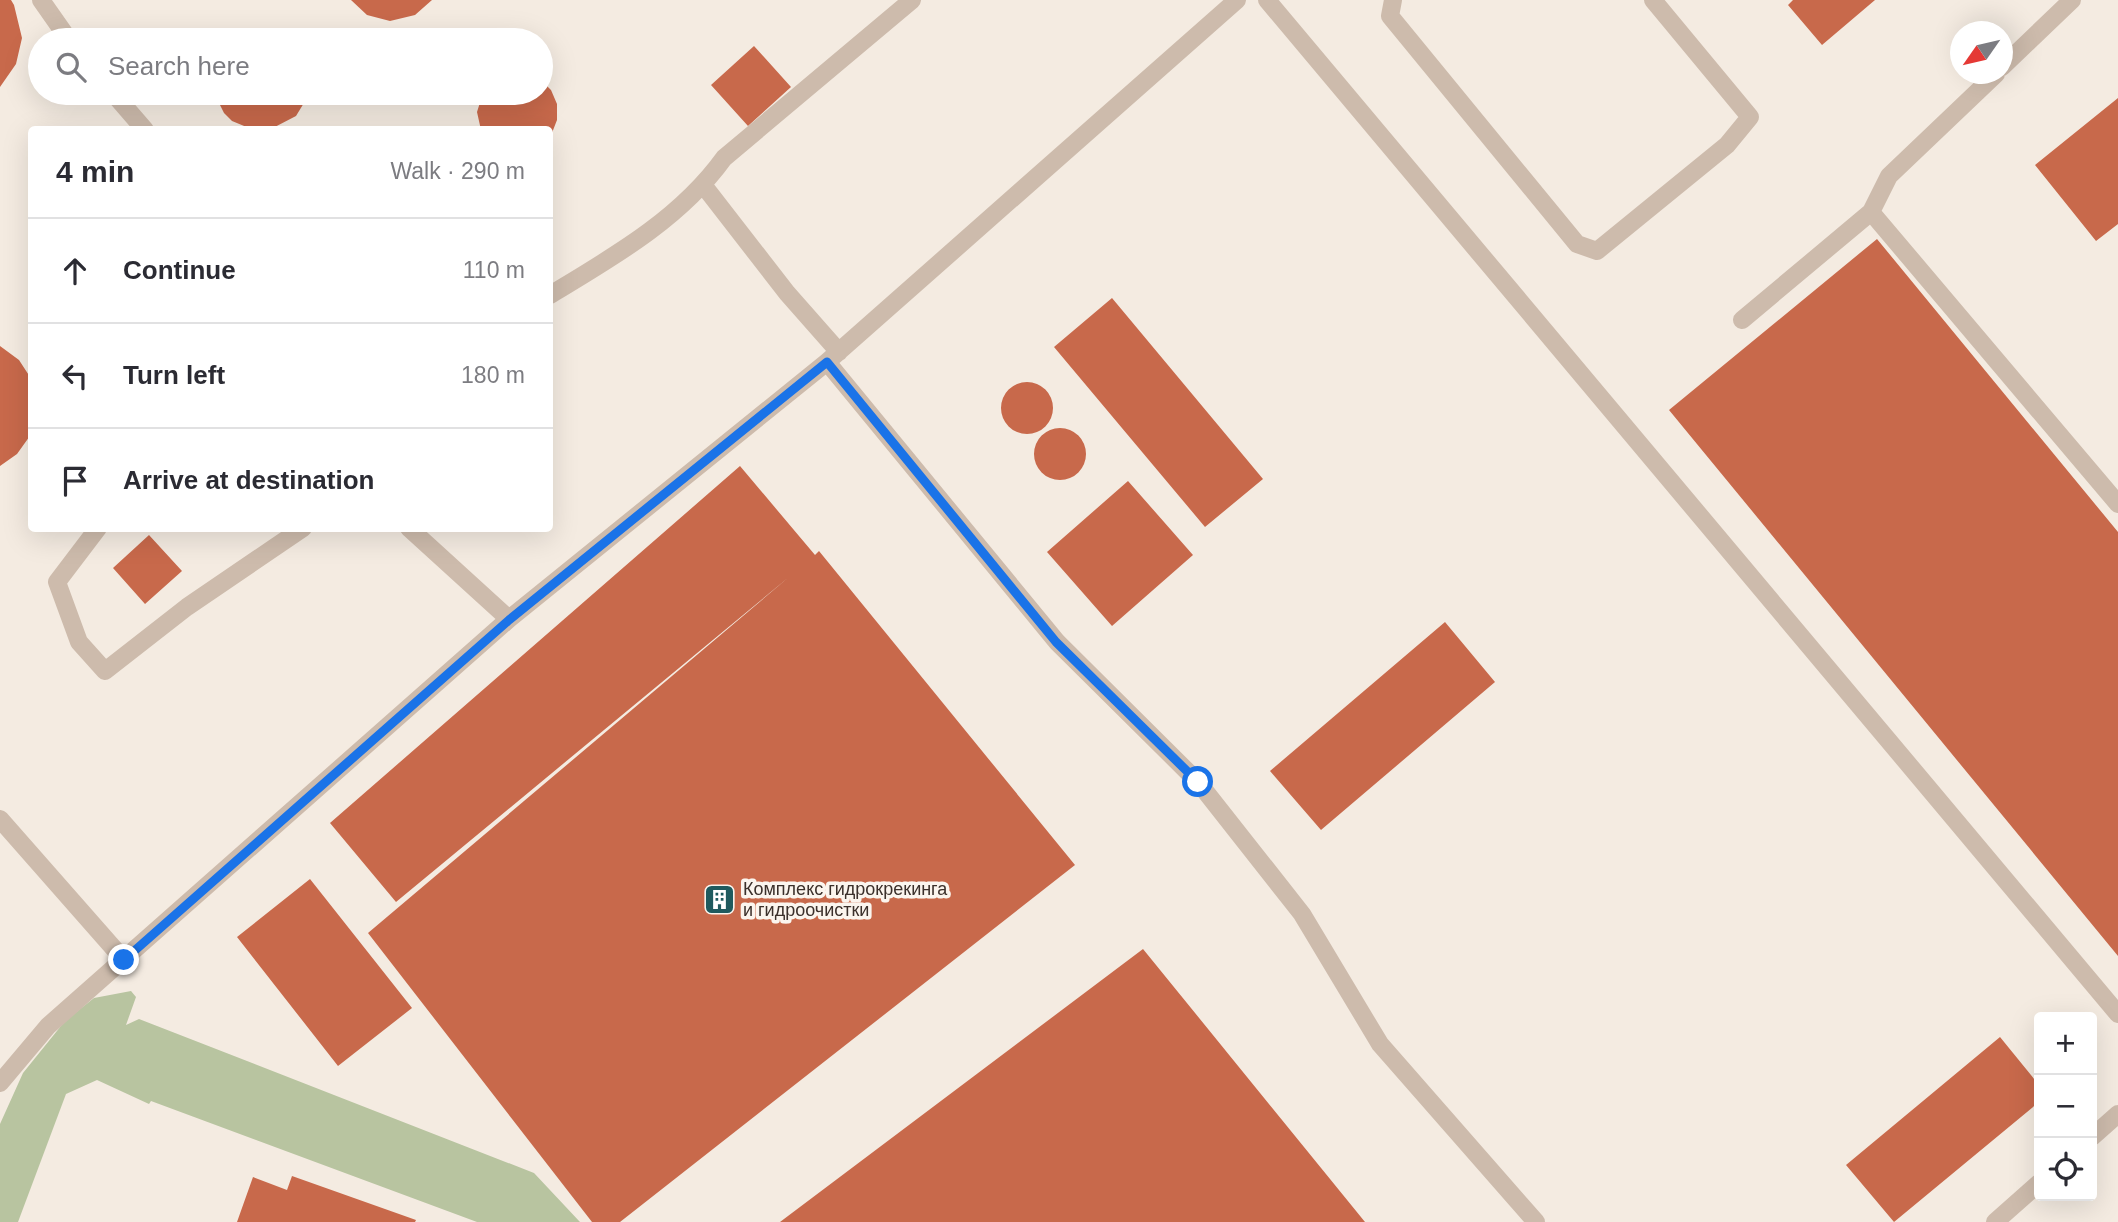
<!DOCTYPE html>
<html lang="en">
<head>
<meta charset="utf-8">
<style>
  body { margin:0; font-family:Helvetica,sans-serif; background:#f2f2f3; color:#2b2b33 }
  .controls { position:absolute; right:21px; bottom:21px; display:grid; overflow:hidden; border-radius:7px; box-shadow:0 7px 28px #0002 }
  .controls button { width:63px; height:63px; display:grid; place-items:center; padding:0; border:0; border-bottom:2px solid #e1e1e2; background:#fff; color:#2b2b33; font:35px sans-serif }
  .compass { position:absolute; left:1950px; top:21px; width:63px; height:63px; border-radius:50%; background:#fff; box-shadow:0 7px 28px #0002; rotate:236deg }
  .stop { position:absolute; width:21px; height:21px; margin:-16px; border:5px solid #1a73e8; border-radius:50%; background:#fff }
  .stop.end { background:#1a73e8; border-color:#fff; box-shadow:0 2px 7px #0008 }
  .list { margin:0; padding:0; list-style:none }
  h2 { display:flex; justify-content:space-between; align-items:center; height:91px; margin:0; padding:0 28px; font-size:30px }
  h2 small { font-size:23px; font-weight:400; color:#7c7c81 }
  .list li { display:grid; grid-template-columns:46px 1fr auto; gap:21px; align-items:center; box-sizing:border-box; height:105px; padding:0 28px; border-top:2px solid #e1e1e2 }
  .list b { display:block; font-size:26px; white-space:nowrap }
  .list em { font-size:23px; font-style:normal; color:#7c7c81 }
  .icon { flex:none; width:38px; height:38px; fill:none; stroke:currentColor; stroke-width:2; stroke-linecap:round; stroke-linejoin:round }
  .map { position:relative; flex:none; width:2118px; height:1222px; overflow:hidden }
  .search { position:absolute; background:#fff; box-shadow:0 7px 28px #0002; left:28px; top:28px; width:525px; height:77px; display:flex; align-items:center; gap:18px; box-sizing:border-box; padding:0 24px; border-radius:38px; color:#7c7c81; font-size:26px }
  .panel { position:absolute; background:#fff; box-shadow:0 7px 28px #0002; left:28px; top:126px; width:525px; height:406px; border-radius:7px }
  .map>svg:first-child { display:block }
  .green { fill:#b8c4a0 }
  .building { fill:#c8694b }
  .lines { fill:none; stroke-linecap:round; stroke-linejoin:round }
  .service { stroke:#cdbbac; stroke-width:18 }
  .route { stroke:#1a73e8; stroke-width:9 }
  .labels { text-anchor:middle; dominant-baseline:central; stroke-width:7; stroke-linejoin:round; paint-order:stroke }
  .poi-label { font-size:18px; fill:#3b302b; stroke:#fbf5ee; text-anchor:start }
</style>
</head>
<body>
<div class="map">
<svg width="2118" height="1222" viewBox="0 0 2118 1222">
  <rect width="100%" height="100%" fill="#f4ebe1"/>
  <path class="green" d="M 131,991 L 136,997 L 126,1025 L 139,1019 L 534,1173 L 580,1222 L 477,1222 L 151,1101 L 149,1104 L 97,1080 L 66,1094 L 18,1222 L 0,1222 L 0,1124 L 23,1073 L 65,1021 L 94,998 Z"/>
  <path class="building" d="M 0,0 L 11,0 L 14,5 L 22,38 L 16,64 L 0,87 Z
    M 351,0 L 432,0 L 415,15 L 390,21 L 367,15 Z
    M 1793,0 L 1875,0 L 1822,45 L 1788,5 Z
    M 265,30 L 292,40 L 231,40 L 246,33 Z
    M 754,46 L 791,87 L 748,126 L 711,85 Z
    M 541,80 L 551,90 L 557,104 L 557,120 L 550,138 L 550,130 L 481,130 L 477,112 L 483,93 L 541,93 Z
    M 214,93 L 310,93 L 296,116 L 269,130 L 249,128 L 232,121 L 224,113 Z
    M 2118,98 L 2118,224 L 2096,241 L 2035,165 Z
    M 1877,239 L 2118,532 L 2118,956 L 1669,410 Z
    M 1112,298 L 1263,479 L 1205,527 L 1054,347 Z
    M 0,346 L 19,360 L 32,380 L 32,433 L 17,454 L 0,466 Z
    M1001 408a26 26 0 1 1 52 0a26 26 0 1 1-52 0Z
    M1034 454a26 26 0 1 1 52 0a26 26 0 1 1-52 0Z
    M 740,466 L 815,555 L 819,551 L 1075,865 L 620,1222 L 592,1222 L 368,933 L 789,577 L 396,902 L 330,823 Z
    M 1128,481 L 1193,555 L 1112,626 L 1047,552 Z
    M 149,535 L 182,571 L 145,604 L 113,568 Z
    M 1445,622 L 1495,682 L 1321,830 L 1270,771 Z
    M 310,879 L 412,1008 L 338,1066 L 237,937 Z
    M 1143,949 L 1365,1222 L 780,1222 Z
    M 2000,1037 L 2039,1085 L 2039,1102 L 1894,1222 L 1846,1165 Z
    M 292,1176 L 416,1220 L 415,1222 L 237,1222 L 253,1177 L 287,1190 Z"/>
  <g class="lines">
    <path class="service" d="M 41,0 L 69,40
      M 1267,0 L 2118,1014
      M 1393,0 L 1390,16 L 1577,244 L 1597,251 L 1727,145 L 1750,117 L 1653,0
      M 2002,67 L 2072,0
      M 1996,74 L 1889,176 L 1871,212 L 2118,504
      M 113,93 L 145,130
      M 704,186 L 787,293 L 839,352
      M 550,295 C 613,257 680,219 724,158 L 912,0
      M 1742,320 L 1871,212
      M 827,362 L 1057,642 L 1198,782 L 1302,914 L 1380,1044 L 1536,1222
      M 98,528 L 57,582 L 79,642 L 105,671 L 187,607 L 303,528
      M 409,528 L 509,619
      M 0,819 L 124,960
      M 0,1083 L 48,1026 L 509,619 L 827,362 L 1237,0
      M 2092,1137 L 2118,1114
      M 1995,1222 L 2039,1183"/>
  </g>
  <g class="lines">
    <path class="route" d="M 124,960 L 509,620 L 827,362 L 1056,642 L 1198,782"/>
  </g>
  <defs>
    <symbol id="building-square" viewBox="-11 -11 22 22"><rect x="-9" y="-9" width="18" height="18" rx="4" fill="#1f5a5e" stroke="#fbf5ee"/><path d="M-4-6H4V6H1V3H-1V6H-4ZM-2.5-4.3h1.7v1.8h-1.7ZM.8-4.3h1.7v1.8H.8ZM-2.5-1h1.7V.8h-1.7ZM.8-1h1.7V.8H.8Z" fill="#fff"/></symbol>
  </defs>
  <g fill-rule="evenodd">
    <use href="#building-square" x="702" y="882" width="35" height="35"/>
  </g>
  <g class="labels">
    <g class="poi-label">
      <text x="743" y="889">Комплекс гидрокрекинга<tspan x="743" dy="21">и гидроочистки</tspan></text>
    </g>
  </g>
</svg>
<div class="controls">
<button>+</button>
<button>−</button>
<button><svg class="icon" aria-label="locate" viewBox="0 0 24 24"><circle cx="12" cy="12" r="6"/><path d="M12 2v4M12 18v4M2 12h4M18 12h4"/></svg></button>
</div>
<svg class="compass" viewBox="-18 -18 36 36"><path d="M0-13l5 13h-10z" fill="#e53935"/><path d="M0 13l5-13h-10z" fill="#7c7c81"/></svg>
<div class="stop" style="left:1198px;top:782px"></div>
<div class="stop end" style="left:124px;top:960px"></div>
<div class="search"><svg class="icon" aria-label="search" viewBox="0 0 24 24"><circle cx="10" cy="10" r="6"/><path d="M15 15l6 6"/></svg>Search here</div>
<section class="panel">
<h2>4 min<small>Walk · 290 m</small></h2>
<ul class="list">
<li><svg class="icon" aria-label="ahead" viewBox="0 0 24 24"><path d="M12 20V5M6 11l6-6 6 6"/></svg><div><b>Continue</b></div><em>110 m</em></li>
<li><svg class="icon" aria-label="left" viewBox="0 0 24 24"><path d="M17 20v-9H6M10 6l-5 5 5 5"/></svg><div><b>Turn left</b></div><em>180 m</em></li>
<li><svg class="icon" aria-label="arrive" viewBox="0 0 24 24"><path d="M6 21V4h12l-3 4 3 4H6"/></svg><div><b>Arrive at destination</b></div></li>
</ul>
</section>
</div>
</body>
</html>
